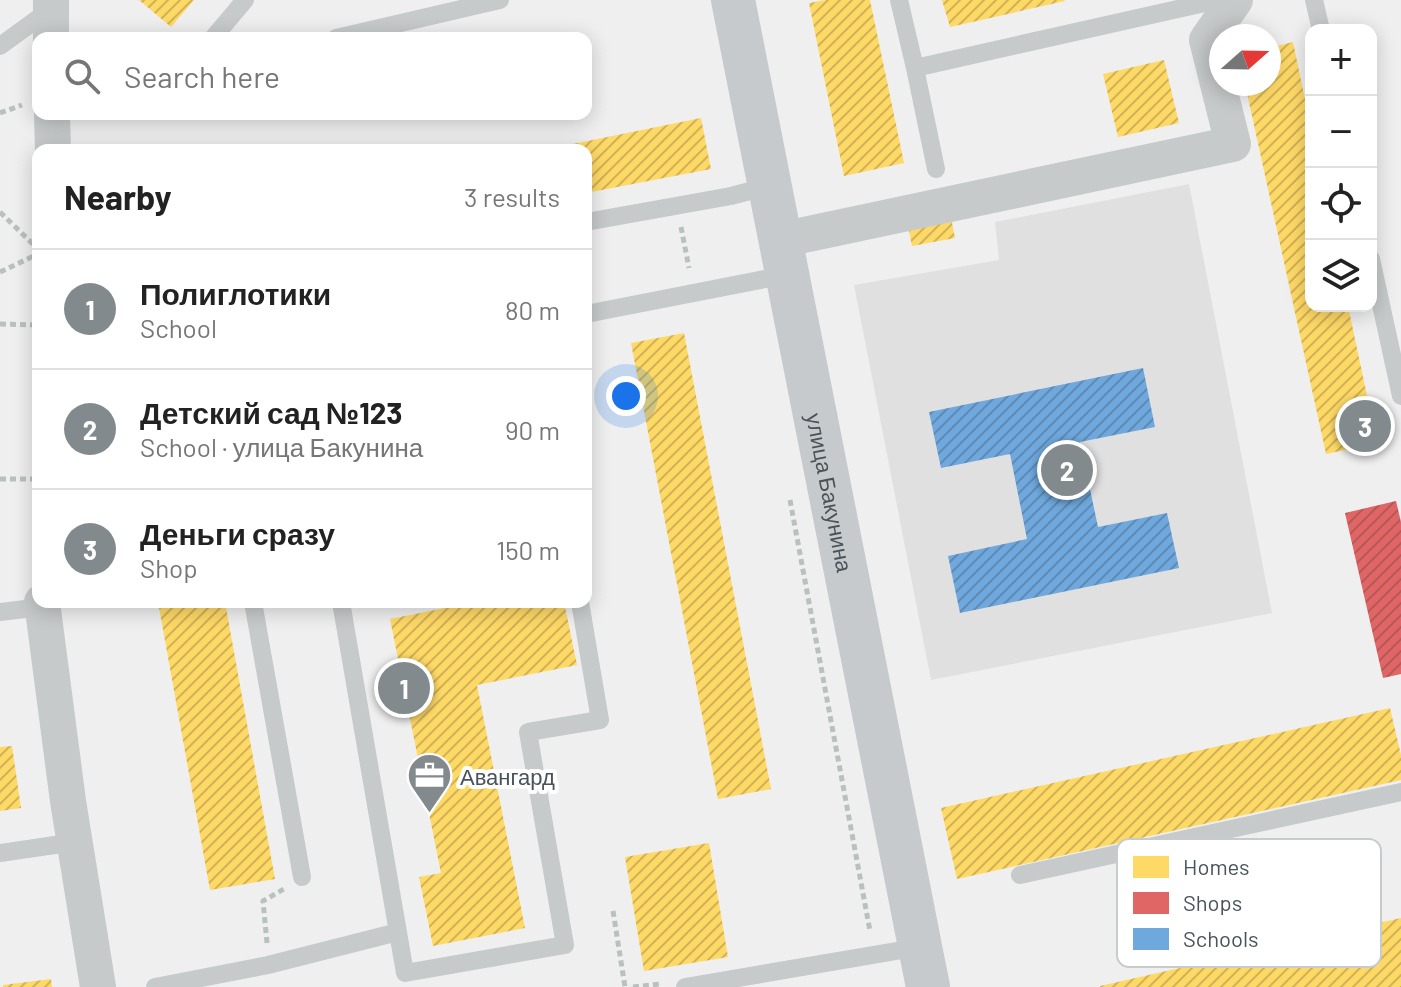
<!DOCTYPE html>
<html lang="en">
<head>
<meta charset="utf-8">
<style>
  body { margin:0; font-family:Barlow,sans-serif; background:#f6f6f6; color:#222 }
  .controls { position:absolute; right:24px; top:24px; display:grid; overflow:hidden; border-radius:16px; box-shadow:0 4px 20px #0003 }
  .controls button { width:72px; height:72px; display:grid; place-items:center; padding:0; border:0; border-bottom:2px solid #e0e0e0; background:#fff; color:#222; font:40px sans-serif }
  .compass { position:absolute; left:1209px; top:24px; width:72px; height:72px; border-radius:50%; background:#fff; box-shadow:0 4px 20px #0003; rotate:70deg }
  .you { position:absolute; left:626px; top:396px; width:28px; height:28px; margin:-20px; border:6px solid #fff; border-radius:50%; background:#1a73e8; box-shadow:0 0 0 12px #1a73e833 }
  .badge { display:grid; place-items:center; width:52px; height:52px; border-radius:50%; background:#838a8e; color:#fff; font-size:26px; font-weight:700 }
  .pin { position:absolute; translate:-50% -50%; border:4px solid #fff; box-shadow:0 2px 8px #0006 }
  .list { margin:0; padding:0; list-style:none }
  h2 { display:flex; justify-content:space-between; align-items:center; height:104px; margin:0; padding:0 32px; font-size:34px }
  h2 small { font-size:26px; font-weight:400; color:#767676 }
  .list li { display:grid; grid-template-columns:52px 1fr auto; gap:24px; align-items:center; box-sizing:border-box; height:120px; padding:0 32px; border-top:2px solid #e0e0e0 }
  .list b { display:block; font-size:30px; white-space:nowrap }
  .list p { margin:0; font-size:26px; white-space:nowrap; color:#767676 }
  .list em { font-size:26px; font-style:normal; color:#767676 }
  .icon { flex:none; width:44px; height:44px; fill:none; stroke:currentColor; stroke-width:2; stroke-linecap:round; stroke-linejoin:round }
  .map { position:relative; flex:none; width:1401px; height:987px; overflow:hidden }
  .search { position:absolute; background:#fff; box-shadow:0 4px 20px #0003; left:32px; top:32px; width:560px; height:88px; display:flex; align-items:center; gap:20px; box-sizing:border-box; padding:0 28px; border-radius:16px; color:#767676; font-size:30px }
  .panel { position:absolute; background:#fff; box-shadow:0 4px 20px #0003; left:32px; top:144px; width:560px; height:464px; border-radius:16px }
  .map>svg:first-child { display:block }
  .education { fill:#e1e0e1 }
  .homes { fill:url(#homes-hatch) }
  .shops { fill:url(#shops-hatch) }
  .schools { fill:url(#schools-hatch) }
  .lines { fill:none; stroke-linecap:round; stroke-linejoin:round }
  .path { stroke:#b8c1bd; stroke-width:5; stroke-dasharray:6 4; stroke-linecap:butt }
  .lane { stroke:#c7caca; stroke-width:18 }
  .street { stroke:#c7caca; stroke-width:36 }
  .secondary { stroke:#c7cacc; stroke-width:44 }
  .labels { text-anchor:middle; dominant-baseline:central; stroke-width:8; stroke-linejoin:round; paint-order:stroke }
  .street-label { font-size:22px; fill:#495359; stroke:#fff }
  .poi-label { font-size:22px; fill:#495359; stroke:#fff; text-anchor:start }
  .key { fill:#fff; stroke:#c8cbcd; stroke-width:2 }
  .key-label { font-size:22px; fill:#495359 }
</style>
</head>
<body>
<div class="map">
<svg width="1401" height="987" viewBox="0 0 1401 987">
  <defs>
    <pattern id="homes-hatch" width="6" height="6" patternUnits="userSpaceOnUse" patternTransform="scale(2)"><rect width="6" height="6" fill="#ffd966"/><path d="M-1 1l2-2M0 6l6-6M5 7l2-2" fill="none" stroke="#d0b357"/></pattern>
    <pattern id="shops-hatch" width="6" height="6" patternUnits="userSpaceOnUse" patternTransform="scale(2)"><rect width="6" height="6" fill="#e06666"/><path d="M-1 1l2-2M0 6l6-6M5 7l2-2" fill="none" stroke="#b85757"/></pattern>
    <pattern id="schools-hatch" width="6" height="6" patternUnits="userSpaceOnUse" patternTransform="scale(2)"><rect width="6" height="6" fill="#6fa8dc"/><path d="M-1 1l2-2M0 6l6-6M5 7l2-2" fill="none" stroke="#5d8bb5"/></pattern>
  </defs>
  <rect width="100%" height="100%" fill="#efefef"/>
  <path class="education" d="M 1189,184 L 1272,613 L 931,680 L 854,285 L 999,260 L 995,222 Z"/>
  <path class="homes" d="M 139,0 L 194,0 L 171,27 Z
    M 826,0 L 870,0 L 904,163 L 844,176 L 809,3 Z
    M 942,0 L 1064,0 L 1065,1 L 950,27 Z
    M 1293,42 L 1311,128 L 1311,306 L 1348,306 L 1377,443 L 1326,454 L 1245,84 L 1269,84 L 1269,48 Z
    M 1164,60 L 1179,123 L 1118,137 L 1103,74 Z
    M 701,118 L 711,169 L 586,193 L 586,150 L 543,150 Z
    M 950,212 L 955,238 L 912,246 L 907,221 Z
    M 684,333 L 771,789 L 718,799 L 631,343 Z
    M 158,602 L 225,602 L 275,879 L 210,890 Z
    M 475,602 L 564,602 L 577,665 L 477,685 L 525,928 L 433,946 L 419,877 L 441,873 L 390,619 Z
    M 1390,708 L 1401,755 L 1401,780 L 957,879 L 941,808 Z
    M 12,746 L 21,808 L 0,811 L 0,747 Z
    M 709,843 L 728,957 L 644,971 L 625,857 Z
    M 1401,918 L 1401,987 L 1100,987 L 1100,986 Z
    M 51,979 L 52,987 L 3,987 L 3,985 Z"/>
  <path class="shops" d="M 1396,501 L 1401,522 L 1401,674 L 1383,678 L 1345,513 Z"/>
  <path class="schools" d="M 1143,368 L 1155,427 L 1080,442 L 1098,527 L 1167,513 L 1179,568 L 960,613 L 948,556 L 1027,539 L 1010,454 L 941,468 L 929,412 Z"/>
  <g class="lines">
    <path class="path" d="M 0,113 L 22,105
      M 0,212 L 38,249
      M 681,227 L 689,268
      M 0,272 L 38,254
      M 0,324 L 38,325
      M 0,479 L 38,479
      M 790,500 L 870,931
      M 613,911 L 625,987
      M 267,943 L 263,901 L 284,889
      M 633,987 L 660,984"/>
    <path class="lane" d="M 899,0 L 915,68 L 1218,0
      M 1314,0 L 1321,30
      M 213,38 L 245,0
      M 336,38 L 500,0
      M 0,46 L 51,9
      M 915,68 L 936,169
      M 586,222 L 731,196 L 769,186
      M 1371,259 L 1401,396
      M 586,314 L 786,275
      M 253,602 L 302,877
      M 341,602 L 405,973 L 565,945 L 528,732 L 600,720 L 580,602
      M 0,612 L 42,607
      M 0,853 L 75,842
      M 1020,875 L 1401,792
      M 155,987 L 268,965 L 398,932
      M 685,987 L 920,947"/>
    <path class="street" d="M 51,0 L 51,38
      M 52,114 L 53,150
      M 780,240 L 1233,144 L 1207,40 L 1235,0
      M 42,602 L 68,801 L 98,987"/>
    <path class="secondary" id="s1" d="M 733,0 L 928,987"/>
  </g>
  <defs>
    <symbol id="office-pin" viewBox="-11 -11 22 30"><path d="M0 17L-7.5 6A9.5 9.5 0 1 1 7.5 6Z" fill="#838a8e" stroke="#fff"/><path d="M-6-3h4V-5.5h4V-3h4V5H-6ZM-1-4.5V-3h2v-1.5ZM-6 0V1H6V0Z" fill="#fff"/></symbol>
  </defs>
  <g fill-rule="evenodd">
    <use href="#office-pin" x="404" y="750" width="51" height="69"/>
  </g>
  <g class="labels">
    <g class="street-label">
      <text stroke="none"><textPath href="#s1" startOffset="502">улица Бакунина</textPath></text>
    </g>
    <g class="poi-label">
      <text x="460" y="776">Авангард</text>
    </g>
  </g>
  <rect x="1117" y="839" width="264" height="128" rx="12" class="key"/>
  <rect x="1133" y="856" width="36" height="22" fill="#ffd966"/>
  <rect x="1133" y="892" width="36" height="22" fill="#e06666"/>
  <rect x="1133" y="928" width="36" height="22" fill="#6fa8dc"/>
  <g class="key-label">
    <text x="1183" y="875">Homes</text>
    <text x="1183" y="911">Shops</text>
    <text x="1183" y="947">Schools</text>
  </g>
</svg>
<div class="controls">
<button>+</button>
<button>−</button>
<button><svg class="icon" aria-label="locate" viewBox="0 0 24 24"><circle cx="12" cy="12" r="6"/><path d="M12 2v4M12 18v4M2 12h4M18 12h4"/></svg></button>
<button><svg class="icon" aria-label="layers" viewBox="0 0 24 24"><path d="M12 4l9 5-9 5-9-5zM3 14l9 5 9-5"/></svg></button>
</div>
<svg class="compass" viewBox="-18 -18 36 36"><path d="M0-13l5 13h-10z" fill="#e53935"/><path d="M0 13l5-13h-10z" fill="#767676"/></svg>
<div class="you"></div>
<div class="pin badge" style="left:404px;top:688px">1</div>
<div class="pin badge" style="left:1067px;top:470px">2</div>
<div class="pin badge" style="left:1365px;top:426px">3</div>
<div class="search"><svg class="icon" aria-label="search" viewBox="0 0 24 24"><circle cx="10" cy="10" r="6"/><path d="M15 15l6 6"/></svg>Search here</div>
<section class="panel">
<h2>Nearby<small>3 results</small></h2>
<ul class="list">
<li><span class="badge">1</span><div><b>Полиглотики</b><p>School</p></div><em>80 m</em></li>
<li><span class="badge">2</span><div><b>Детский сад №123</b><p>School · улица Бакунина</p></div><em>90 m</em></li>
<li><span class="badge">3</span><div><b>Деньги сразу</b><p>Shop</p></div><em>150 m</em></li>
</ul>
</section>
</div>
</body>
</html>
